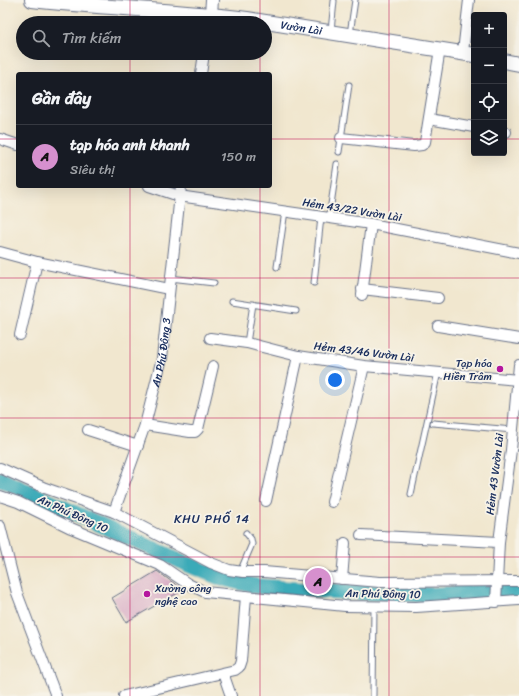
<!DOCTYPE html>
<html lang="vi">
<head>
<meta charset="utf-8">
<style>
  body { margin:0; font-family:Sriracha,sans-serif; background:#242831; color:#f1f3f6 }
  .controls { position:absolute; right:12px; top:12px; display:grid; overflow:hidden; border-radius:4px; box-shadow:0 4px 16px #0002 }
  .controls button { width:36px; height:36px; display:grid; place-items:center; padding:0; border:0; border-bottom:1px solid #363941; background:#171b24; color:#f1f3f6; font:20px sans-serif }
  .you { position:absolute; left:335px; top:380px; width:14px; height:14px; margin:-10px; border:3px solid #fff; border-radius:50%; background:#1a73e8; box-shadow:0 0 0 6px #1a73e833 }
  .badge { display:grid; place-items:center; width:26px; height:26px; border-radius:50%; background:#d690ce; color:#111; font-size:13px; font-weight:700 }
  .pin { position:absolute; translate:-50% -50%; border:2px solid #fff; box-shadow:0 1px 4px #0006 }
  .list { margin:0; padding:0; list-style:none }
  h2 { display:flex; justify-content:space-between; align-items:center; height:52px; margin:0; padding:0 16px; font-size:17px }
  h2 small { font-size:13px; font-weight:400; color:#9ea1a6 }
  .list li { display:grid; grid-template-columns:26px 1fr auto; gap:12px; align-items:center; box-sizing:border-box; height:64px; padding:0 16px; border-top:1px solid #363941 }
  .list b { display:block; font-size:15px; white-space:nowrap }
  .list p { margin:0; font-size:13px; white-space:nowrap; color:#9ea1a6 }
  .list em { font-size:13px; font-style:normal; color:#9ea1a6 }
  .icon { flex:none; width:22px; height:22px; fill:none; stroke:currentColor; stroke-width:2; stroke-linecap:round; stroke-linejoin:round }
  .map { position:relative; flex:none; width:519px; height:696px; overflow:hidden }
  .search { position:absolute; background:#171b24; box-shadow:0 4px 16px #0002; left:16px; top:16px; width:256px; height:44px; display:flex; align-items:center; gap:10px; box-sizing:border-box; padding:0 14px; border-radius:22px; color:#9ea1a6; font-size:15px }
  .panel { position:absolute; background:#171b24; box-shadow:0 4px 16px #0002; left:16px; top:72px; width:256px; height:116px; border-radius:4px }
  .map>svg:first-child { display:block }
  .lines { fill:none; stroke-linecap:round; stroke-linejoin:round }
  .river { stroke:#3aaab8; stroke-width:16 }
  .building { fill:#d29ebd }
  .service-casing { stroke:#666f86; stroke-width:7 }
  .minor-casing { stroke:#666f86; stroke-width:12 }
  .tertiary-casing { stroke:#666f86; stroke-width:14 }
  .secondary-casing { stroke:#666f86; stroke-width:16 }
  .service { stroke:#fff; stroke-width:5 }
  .minor { stroke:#fff; stroke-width:10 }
  .tertiary { stroke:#fff; stroke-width:12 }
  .secondary { stroke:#fff; stroke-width:14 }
  .grid { fill:none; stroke:#c2185b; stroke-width:1; stroke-opacity:0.55 }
  .poi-dot { fill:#b5179e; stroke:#f7f3e8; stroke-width:1.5 }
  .labels { text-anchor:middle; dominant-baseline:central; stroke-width:3.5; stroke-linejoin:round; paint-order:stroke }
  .street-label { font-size:11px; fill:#1b2f5e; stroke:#f7f3e8 }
  .poi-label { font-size:11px; fill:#1b2f5e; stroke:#f7f3e8; text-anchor:end }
  .neighbourhood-label { font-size:12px; letter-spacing:1px; fill:#1b2f5e; stroke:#f7f3e8 }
</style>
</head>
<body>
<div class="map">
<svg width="519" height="696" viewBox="0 0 519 696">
  <rect width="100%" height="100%" fill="#f7f3e8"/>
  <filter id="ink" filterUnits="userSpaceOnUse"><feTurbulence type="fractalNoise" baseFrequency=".025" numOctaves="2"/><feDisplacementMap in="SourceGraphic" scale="8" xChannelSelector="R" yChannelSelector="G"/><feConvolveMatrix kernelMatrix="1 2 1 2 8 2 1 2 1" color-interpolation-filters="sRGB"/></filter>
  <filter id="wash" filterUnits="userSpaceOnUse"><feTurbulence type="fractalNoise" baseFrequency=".012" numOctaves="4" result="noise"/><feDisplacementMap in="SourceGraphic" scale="16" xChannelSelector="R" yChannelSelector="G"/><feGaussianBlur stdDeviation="0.9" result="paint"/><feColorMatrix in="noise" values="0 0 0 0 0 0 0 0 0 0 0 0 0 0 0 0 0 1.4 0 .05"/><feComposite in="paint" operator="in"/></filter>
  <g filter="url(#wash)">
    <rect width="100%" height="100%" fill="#f1e7cf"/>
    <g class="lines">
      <path class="river" d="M 0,479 L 187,564 L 221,578 L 255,586 L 305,590 L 430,595 L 519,590"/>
    </g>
    <g id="blocks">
      <path class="building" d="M 157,571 L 183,590 L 126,622 L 112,598 Z"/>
    </g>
  </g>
  <g filter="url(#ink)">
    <use href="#blocks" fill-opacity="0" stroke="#666f86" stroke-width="1"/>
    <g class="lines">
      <defs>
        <path id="service" d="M 331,31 L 334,1
          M 350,34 L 355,0
          M 339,152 L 349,85
          M 329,218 L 337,164
          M 277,267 L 285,211
          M 170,278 L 214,283
          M 314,283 L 321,217
          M 232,301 L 296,311
          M 247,343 L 253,304
          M 433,423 L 513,430
          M 411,494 L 438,372
          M 240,572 L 252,544 L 251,539 L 246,533
          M 373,696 L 374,606"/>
        <g id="minor">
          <path d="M 463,52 L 469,0"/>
          <path d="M 201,74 L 204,53"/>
          <path d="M 429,119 L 474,127"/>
          <path d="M 504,132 L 506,132"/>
          <path d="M 341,138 L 414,146 L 422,145 L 425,142 L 440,49"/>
          <path d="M 0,139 L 18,145"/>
          <path d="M 149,186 L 179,196 L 371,224 L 519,253"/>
          <path d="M 0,252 L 37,262 L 169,289"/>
          <path d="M 362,289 L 438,298"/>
          <path d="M 362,295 L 371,224"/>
          <path d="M 438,326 L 519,339"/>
          <path d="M 20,335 L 37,262"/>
          <path d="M 210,338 L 247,343 L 298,356 L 364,366 L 518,380"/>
          <path d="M 145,425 L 190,432 L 195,432 L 198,429 L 213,366"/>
          <path d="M 88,430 L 138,446"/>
          <path d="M 0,468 L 45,488 L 114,512 L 211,563 L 229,570 L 243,572 L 264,572 L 380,582 L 519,581"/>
          <path d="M 0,496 L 18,502 L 71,528 L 160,565 L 188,584 L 205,592 L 345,606 L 416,607 L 519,600"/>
          <path d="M 266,501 L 298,356"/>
          <path d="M 332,502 L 364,366"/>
          <path id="s1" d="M 114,512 L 145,425 L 162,358 L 181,186"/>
          <path d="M 0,526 L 17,593 L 56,696"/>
          <path d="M 361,535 L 499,542"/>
          <path d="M 342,579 L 345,543"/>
          <path d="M 496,602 L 499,542 L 511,450 L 519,365"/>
          <path d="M 223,673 L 231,696"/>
          <path d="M 124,696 L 235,670 L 239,667 L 241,661 L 246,596"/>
        </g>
        <path id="tertiary" d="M 211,14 L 212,0"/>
        <g id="secondary">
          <path id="s2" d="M 32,0 C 104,8 176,10 247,19 L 474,55"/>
          <path d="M 504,61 L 519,64"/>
        </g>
      </defs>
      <use href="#service" class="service-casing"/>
      <use href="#minor" class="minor-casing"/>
      <use href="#tertiary" class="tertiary-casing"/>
      <use href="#secondary" class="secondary-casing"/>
      <use href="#service" class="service"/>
      <use href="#minor" class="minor"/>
      <use href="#tertiary" class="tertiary"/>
      <use href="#secondary" class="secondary"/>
    </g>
  </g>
  <path class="grid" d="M 130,0 L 130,23M 260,0 L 260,23M 389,0 L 389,696M 130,53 L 130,74M 260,53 L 260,74M 0,139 L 18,139M 270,139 L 474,139M 504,139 L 519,139M 130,186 L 130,696M 260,186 L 260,696M 0,278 L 519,278M 0,418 L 519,418M 0,557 L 519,557"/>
  <g class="poi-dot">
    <circle cx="500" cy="369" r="4"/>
    <circle cx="147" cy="594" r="4"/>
  </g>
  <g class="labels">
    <g class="street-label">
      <text stroke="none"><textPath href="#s2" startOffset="271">Vườn Lài</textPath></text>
      <text transform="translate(352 210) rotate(9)">Hẻm 43/22 Vườn Lài</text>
      <text stroke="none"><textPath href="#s1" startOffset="167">An Phú Đông 3</textPath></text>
      <text transform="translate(364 352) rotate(7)">Hẻm 43/46 Vườn Lài</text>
      <text transform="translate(495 474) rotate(-83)">Hẻm 43 Vườn Lài</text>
      <text transform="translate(73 514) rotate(24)">An Phú Đông 10</text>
      <text transform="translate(383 594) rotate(1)">An Phú Đông 10</text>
    </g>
    <g class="poi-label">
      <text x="492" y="363">Tạp hóa<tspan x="492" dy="13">Hiền Trâm</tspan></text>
      <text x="155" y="588" text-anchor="start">Xường công<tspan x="155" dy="13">nghệ cao</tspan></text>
    </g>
    <g class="neighbourhood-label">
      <text x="212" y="519">KHU PHỐ 14</text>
    </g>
  </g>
</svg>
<div class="controls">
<button>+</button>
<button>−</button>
<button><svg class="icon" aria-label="locate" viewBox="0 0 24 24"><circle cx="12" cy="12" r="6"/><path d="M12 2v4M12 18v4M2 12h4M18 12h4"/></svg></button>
<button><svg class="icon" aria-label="layers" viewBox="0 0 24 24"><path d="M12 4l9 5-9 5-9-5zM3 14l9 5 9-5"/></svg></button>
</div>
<div class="you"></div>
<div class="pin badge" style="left:318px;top:581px">A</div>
<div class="search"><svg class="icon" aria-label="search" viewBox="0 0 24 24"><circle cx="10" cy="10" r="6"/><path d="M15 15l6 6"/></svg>Tìm kiếm</div>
<section class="panel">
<h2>Gần đây<small></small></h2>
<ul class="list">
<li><span class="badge">A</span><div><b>tạp hóa anh khanh</b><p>Siêu thị</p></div><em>150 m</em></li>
</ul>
</section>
</div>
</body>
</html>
